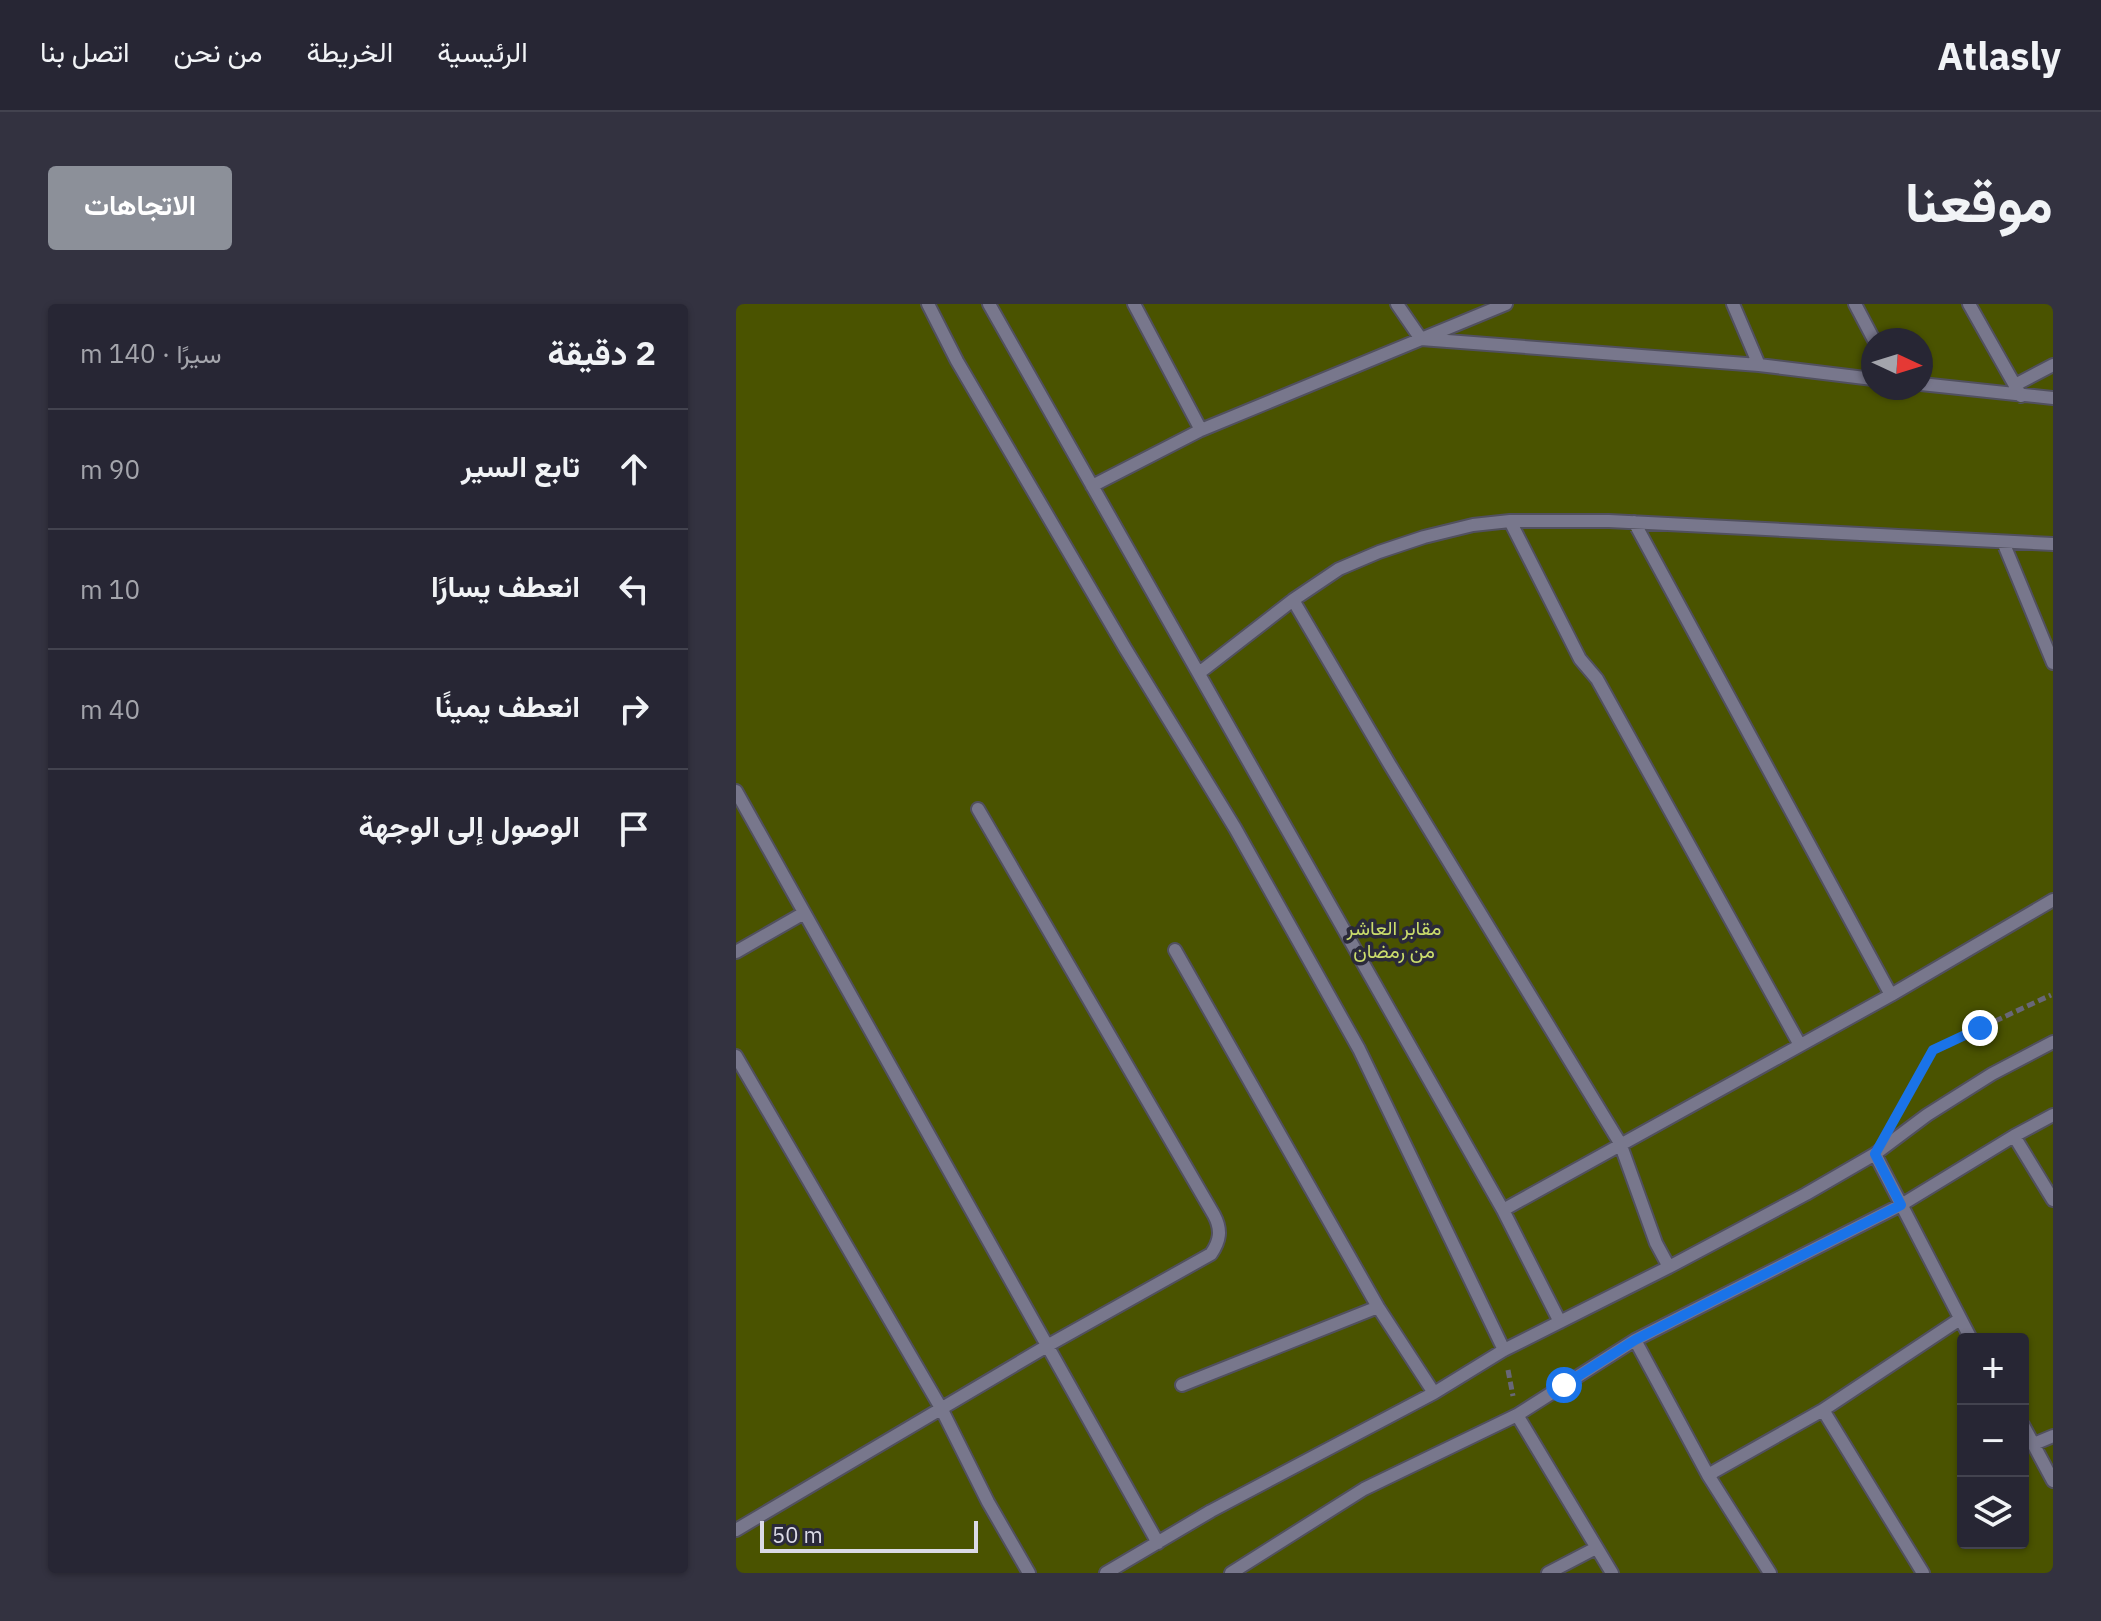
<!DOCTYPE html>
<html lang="ar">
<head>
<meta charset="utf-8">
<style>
  body { margin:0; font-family:"IBM Plex Sans",Vazirmatn,sans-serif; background:#333240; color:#f1f3f6; direction:rtl }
  .controls { position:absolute; right:24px; bottom:24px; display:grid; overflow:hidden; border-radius:8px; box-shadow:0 2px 6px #0004 }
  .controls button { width:72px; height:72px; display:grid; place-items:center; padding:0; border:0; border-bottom:2px solid #43434f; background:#272634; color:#f1f3f6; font:40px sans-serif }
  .compass { position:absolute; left:1125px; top:24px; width:72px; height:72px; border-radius:50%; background:#272634; box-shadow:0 2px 6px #0004; rotate:94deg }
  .scale { position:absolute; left:24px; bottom:20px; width:218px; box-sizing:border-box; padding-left:8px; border:4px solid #dbdae6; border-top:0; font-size:22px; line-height:28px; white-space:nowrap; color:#dbdae6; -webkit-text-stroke:6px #2a293a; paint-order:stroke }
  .stop { position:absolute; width:24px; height:24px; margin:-18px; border:6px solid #1a73e8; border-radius:50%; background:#fff }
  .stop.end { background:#1a73e8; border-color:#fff; box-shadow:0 2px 8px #0008 }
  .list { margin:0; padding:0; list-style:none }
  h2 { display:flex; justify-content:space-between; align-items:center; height:104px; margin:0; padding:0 32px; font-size:34px }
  h2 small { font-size:26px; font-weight:400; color:#a4a5ac }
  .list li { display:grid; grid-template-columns:52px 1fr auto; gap:24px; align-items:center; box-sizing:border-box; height:120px; padding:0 32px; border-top:2px solid #43434f }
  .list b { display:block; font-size:30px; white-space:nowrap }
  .list em { font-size:26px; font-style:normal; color:#a4a5ac }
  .icon { flex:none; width:44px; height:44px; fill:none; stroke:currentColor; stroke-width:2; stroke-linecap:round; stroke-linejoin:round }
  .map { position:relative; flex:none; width:1317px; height:1269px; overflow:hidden; direction:ltr; border-radius:8px }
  header { display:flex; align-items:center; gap:48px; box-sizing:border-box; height:112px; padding:0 40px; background:#272634; border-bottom:2px solid #43434f }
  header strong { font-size:38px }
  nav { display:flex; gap:44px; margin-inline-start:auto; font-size:28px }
  .intro { display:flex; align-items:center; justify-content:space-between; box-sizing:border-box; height:192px; padding:0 48px }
  h1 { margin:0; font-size:56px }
  .button { padding:20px 36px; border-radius:8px; background:#8c9099; color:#fff; font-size:28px; font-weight:700 }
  main { display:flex; gap:48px; padding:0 48px }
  aside { flex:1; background:#272634; border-radius:8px; box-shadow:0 2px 6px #0004 }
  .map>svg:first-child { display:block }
  .green { fill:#4a5300; fill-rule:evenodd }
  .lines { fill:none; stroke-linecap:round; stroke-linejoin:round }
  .service-casing { stroke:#51505f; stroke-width:16 }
  .path { stroke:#686777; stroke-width:5; stroke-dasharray:8 4; stroke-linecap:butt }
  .service { stroke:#78778c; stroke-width:12 }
  .route { stroke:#1a73e8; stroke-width:10 }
  .labels { text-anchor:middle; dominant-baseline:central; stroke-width:7; stroke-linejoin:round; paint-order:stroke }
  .park-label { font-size:20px; fill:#cadc6c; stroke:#2a293a }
</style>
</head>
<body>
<header>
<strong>Atlasly</strong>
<nav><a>الرئيسية</a><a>الخريطة</a><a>من نحن</a><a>اتصل بنا</a></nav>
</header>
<div class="intro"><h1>موقعنا</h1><a class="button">الاتجاهات</a></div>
<main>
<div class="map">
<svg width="1317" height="1269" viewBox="0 0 1317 1269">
  <rect width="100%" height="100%" fill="#343345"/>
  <path class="green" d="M 0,0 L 1317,0 L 1317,1269 L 0,1269 ZM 1137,36 L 1185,36 L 1185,84 L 1137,84 ZM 1227,1035 L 1287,1035 L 1287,1239 L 1227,1239 Z"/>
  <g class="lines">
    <defs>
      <path id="service" d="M 192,0 L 221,57 L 389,344 L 499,524 L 623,745 L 768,1046
        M 253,0 L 767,906 L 824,1018
        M 398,0 L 465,126 L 770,0
        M 661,0 L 685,35 L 1023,61 L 1137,75
        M 997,0 L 1023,61
        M 1119,0 L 1138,36
        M 1233,0 L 1285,92
        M 1185,80 L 1317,94
        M 1279,81 L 1317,61
        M 356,182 L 465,126
        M 774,217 L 844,355 L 861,375 L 1064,741
        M 898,218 L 1155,691
        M 1267,238 L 1317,359
        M 463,369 L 557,296
        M 0,487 L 422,1239
        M 439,646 L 642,1003 L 698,1089
        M 0,648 L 68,609
        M 0,752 L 205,1104 L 252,1198 L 293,1269
        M 1278,832 L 1317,896
        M 1139,850 L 1235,1035
        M 767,906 L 1155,691 L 1317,596
        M 933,963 L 920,939 L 884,839 L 654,461 L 557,296 L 603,265 L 643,248 L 688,233 L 737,221 L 774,217 L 873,217 L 1317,240
        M 899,1036 L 972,1171 L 1034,1269
        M 446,1081 L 642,1003
        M 1087,1106 L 1187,1269
        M 781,1111 L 876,1269
        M 1287,1121 L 1317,1177
        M 1298,1140 L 1317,1132
        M 972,1171 L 1087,1106 L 1224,1015
        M 0,1226 L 311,1042 L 475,950 C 484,937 486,926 478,911 L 242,505
        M 370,1269 L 475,1207 L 698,1089 L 768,1046 L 933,963 L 1070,890 L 1139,850 L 1191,811 L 1256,770 L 1317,738
        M 495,1269 L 628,1185 L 781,1111 L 899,1036 L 1165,901 L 1278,832 L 1317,811
        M 812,1269 L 860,1244"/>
    </defs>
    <use href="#service" class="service-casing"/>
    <path class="path" d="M 1166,802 L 1197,746 L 1315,691
      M 772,1066 L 777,1092"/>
    <use href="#service" class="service"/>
  </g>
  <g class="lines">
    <path class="route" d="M 828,1081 L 899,1036 L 1165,901 L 1139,850 L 1197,746 L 1244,724"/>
  </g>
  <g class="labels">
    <g class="park-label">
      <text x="658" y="623">مقابر العاشر<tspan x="658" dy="23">من رمضان</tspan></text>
    </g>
  </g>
</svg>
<div class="controls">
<button>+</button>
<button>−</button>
<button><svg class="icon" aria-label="layers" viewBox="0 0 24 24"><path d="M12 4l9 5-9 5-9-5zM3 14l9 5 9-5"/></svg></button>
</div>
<svg class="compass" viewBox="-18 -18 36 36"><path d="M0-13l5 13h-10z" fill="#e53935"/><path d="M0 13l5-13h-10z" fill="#a4a5ac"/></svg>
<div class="scale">50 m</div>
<div class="stop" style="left:828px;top:1081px"></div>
<div class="stop end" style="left:1244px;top:724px"></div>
</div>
<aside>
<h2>2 دقيقة<small>سيرًا · 140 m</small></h2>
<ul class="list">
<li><svg class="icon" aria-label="ahead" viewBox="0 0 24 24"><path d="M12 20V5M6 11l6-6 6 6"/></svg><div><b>تابع السير</b></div><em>90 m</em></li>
<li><svg class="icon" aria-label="left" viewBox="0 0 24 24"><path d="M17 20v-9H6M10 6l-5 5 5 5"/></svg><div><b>انعطف يسارًا</b></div><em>10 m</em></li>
<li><svg class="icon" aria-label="right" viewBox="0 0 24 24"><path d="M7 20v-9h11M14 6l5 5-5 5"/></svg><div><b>انعطف يمينًا</b></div><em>40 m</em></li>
<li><svg class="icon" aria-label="arrive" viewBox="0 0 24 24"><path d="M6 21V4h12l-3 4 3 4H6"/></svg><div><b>الوصول إلى الوجهة</b></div></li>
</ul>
</aside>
</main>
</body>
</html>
